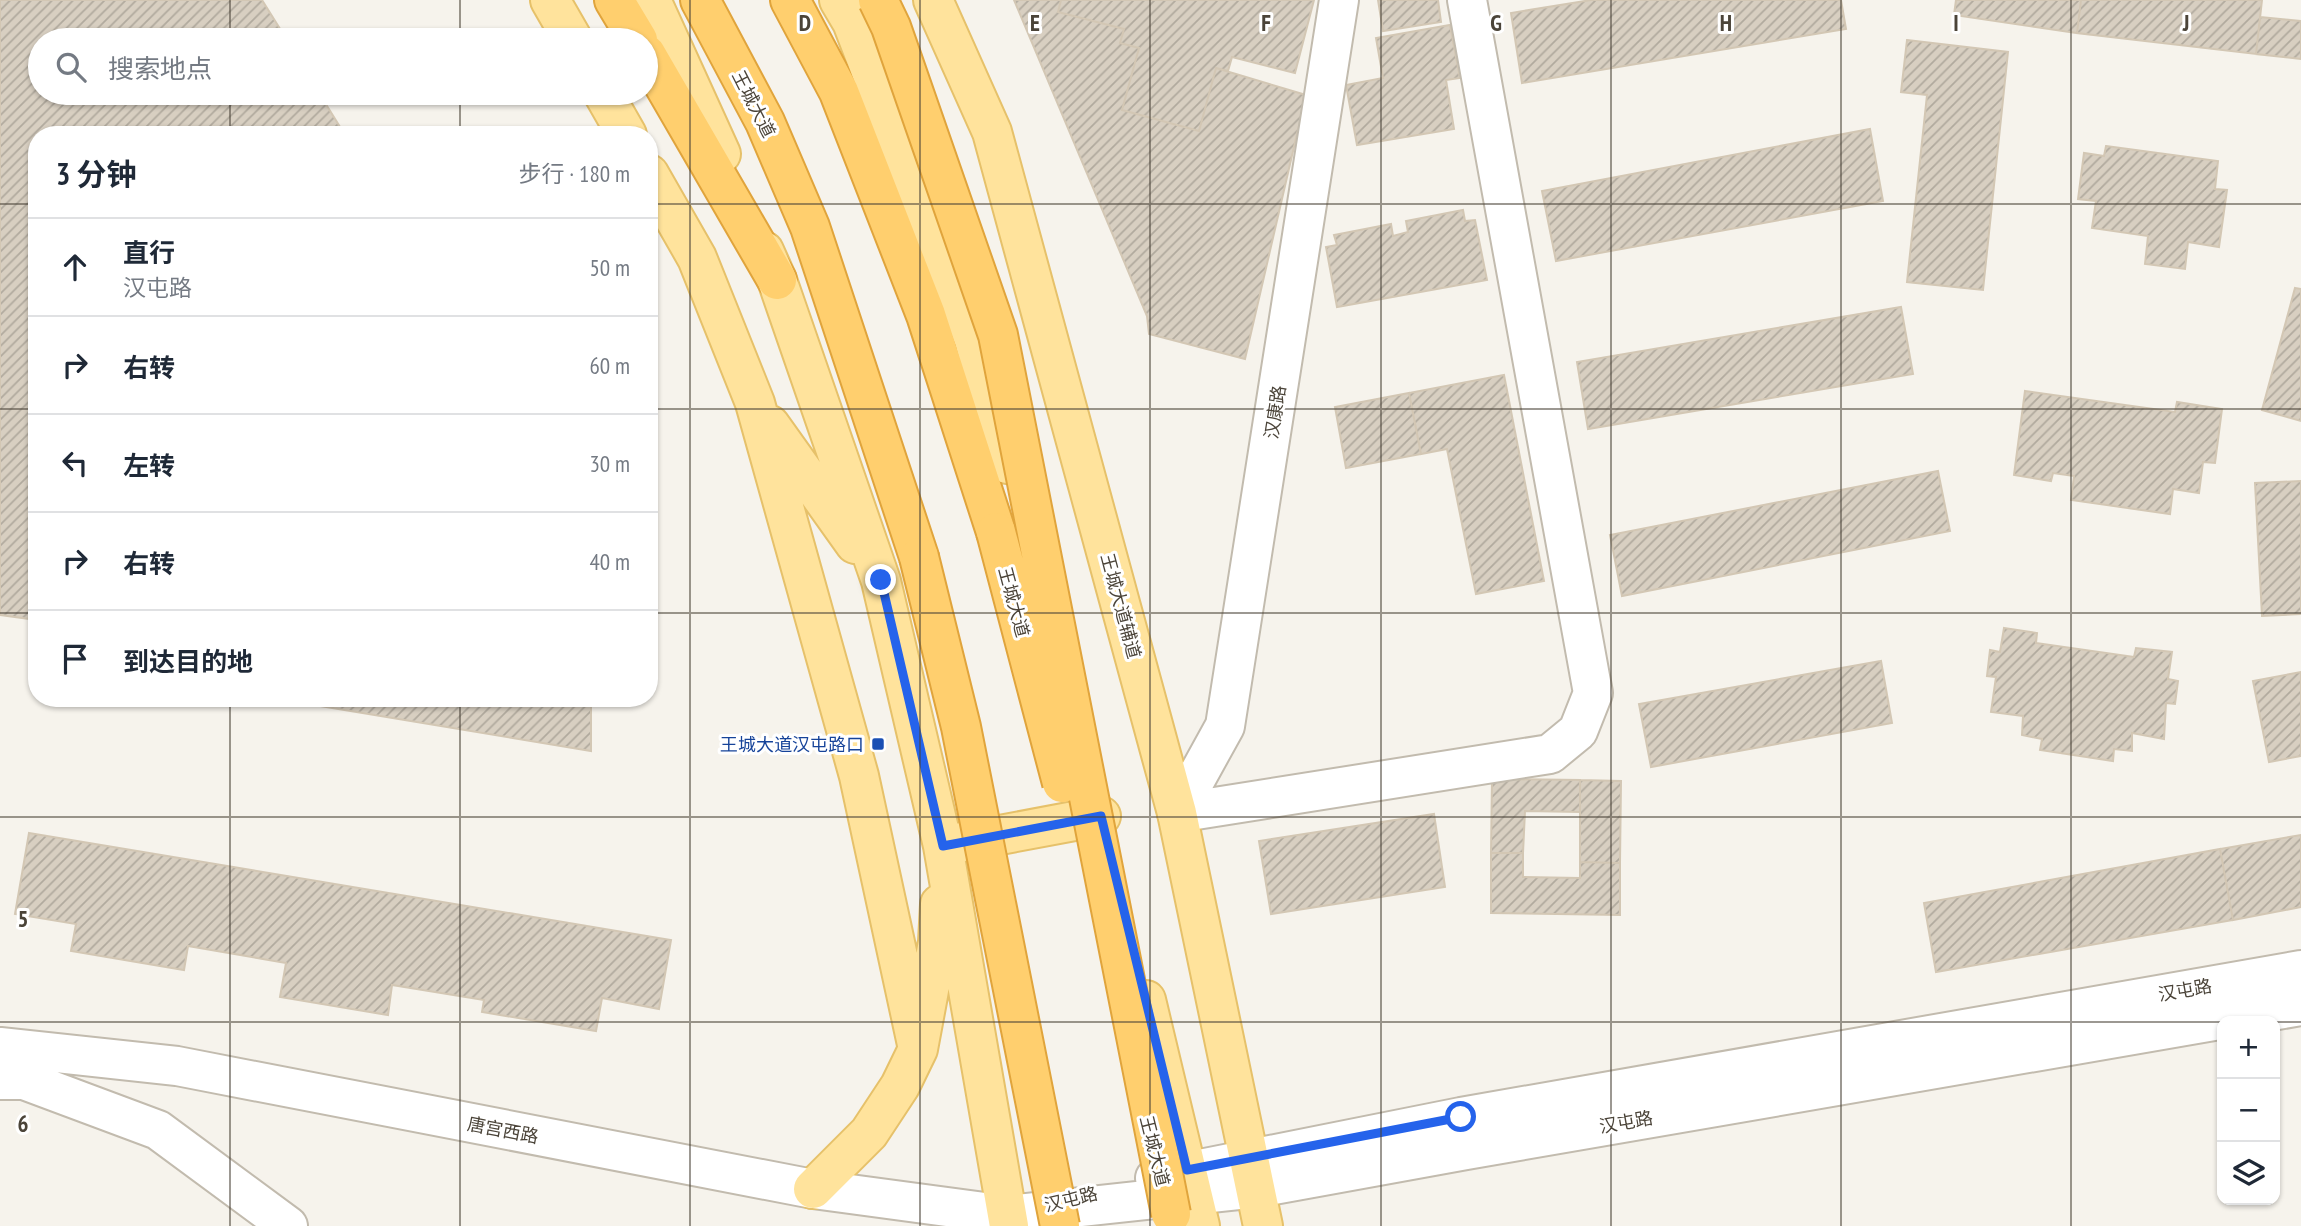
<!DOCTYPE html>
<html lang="zh">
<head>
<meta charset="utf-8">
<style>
  body { margin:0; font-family:"PT Sans Narrow","Noto Sans SC",sans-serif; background:#f2f2f3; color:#1f2937 }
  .controls { position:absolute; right:21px; bottom:21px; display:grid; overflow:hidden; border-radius:14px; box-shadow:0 2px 5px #0004 }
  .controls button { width:63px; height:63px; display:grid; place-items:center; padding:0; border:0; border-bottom:2px solid #e0e1e3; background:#fff; color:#1f2937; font:35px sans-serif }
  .stop { position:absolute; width:21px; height:21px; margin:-16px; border:5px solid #2563eb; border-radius:50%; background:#fff }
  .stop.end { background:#2563eb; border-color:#fff; box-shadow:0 2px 7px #0008 }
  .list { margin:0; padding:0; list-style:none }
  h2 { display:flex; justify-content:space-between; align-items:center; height:91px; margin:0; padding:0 28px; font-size:30px }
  h2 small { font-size:23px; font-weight:400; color:#747a83 }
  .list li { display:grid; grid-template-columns:46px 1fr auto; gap:21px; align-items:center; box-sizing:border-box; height:98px; padding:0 28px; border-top:2px solid #e0e1e3 }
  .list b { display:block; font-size:26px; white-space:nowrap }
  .list p { margin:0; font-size:23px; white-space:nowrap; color:#747a83 }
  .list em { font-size:23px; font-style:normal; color:#747a83 }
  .icon { flex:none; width:38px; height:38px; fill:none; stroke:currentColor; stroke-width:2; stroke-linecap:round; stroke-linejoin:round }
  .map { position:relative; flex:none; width:2301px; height:1226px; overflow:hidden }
  .search { position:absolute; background:#fff; box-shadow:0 2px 5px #0004; left:28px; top:28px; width:630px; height:77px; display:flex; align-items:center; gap:18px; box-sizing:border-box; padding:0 24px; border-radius:38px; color:#747a83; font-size:26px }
  .panel { position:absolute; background:#fff; box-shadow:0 2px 5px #0004; left:28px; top:126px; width:630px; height:581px; border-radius:28px }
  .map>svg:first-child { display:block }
  .building { fill:url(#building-hatch); stroke:#d3c7b4; stroke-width:2 }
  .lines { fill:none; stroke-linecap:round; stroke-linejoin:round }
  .minor-casing { stroke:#c2bbae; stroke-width:42 }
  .major-casing { stroke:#e6c16a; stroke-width:42 }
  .highway-casing { stroke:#e0a43c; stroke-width:42 }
  .minor { stroke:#fff; stroke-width:38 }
  .major { stroke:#ffe39c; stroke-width:38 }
  .highway { stroke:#ffcf6e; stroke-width:38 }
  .highway-bridge-casing { stroke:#e0a43c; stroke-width:42; stroke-linecap:butt }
  .highway-bridge { stroke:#ffcf6e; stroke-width:38 }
  .route { stroke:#2563eb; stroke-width:9 }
  .grid { fill:none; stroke:#4b4439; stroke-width:2; stroke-opacity:0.55 }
  .transit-dot { fill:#1a4fb4; stroke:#fff; stroke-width:2.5 }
  .labels { text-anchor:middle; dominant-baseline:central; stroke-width:6; stroke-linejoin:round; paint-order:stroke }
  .street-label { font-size:18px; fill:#4b4439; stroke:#fff }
  .transit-label { font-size:18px; fill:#164399; stroke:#fff; text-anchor:end }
  .grid-label { font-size:23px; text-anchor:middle; font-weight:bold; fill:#4b4439; stroke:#fff; stroke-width:6; stroke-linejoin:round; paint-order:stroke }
</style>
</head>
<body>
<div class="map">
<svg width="2301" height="1226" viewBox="0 0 2301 1226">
  <defs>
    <pattern id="building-hatch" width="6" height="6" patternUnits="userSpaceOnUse" patternTransform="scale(1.75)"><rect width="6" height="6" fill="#d8cfc1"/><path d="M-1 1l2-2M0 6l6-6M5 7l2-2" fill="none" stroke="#b1aa9e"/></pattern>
  </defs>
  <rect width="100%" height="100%" fill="#f6f3ec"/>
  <path class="building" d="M 0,0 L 262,0 L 287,40 L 40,40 L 40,93 L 319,93 L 345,135 L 37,135 L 37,620 L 0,615 Z
    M 1014,0 L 1061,0 L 1058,12 L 1124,29 L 1120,43 L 1139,48 L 1122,110 L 1199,131 L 1216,68 L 1306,95 L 1245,359 L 1149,334 L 1147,316 Z
    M 1061,0 L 1314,0 L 1295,73 L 1232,57 L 1228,71 L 1216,68 L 1199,131 L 1122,110 L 1139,48 L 1120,43 L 1124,29 L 1058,12 Z
    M 1378,0 L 1438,0 L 1441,22 L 1383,31 Z
    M 1591,0 L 1841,0 L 1846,29 L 1522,83 L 1511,13 Z
    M 1956,0 L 2081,0 L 2077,33 L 1954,15 Z
    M 2081,0 L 2262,0 L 2256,54 L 2077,33 Z
    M 2260,17 L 2301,21 L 2301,59 L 2256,54 Z
    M 1450,25 L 1460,78 L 1446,80 L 1454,129 L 1357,145 L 1346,85 L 1383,78 L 1376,38 Z
    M 1907,40 L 2008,52 L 1983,290 L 1907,282 L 1927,95 L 1901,92 Z
    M 1870,129 L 1883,201 L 1556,261 L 1542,191 Z
    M 2106,146 L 2218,161 L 2215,189 L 2227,190 L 2219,247 L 2188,242 L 2185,269 L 2145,264 L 2148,236 L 2092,228 L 2096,201 L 2078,199 L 2084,153 L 2104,156 Z
    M 1463,210 L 1465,221 L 1475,220 L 1487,280 L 1337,307 L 1326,247 L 1337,245 L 1334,235 L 1391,224 L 1393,236 L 1408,232 L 1406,221 Z
    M 2295,288 L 2301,289 L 2301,421 L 2262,410 Z
    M 1901,307 L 1913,374 L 1588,429 L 1577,362 Z
    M 1504,375 L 1544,581 L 1476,594 L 1447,449 L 1421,454 L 1409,393 Z
    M 2025,391 L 2175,412 L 2177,402 L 2222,409 L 2215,463 L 2203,462 L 2199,493 L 2173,489 L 2170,514 L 2071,500 L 2074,476 L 2053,473 L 2051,481 L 2014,475 Z
    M 1409,393 L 1421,454 L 1346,468 L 1335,407 Z
    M 1938,471 L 1950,531 L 1622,596 L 1610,535 Z
    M 2301,481 L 2301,614 L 2262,616 L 2255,483 Z
    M 2004,628 L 2037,633 L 2036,643 L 2134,657 L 2136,648 L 2172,652 L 2168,679 L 2178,681 L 2175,704 L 2166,703 L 2164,739 L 2132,733 L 2132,751 L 2114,749 L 2113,761 L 2040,750 L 2042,739 L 2022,735 L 2023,716 L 1991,712 L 1996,677 L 1987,676 L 1990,650 L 2000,652 Z
    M 1881,661 L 1892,723 L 1651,767 L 1639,704 Z
    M 2301,672 L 2301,756 L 2269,762 L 2253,681 Z
    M 272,698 L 591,698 L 591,751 Z
    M 1492,779 L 1580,780 L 1580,812 L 1525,811 L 1523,853 L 1491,853 Z
    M 1580,780 L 1621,781 L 1620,863 L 1580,862 Z
    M 1434,814 L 1445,887 L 1271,914 L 1259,841 Z
    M 29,833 L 671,940 L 659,1009 L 602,998 L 596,1031 L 482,1012 L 484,1000 L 392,985 L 388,1015 L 280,997 L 286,963 L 188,946 L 184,970 L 71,951 L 76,924 L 15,914 Z
    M 2301,835 L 2301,907 L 2233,920 L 2220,849 Z
    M 2220,849 L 2233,920 L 1936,972 L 1924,903 Z
    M 1491,853 L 1523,853 L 1523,877 L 1580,878 L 1580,862 L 1620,863 L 1620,915 L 1491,913 Z"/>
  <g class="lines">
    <defs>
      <path id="minor" d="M 1177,813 L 1550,754 L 1578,731 L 1593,693 L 1467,0
        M 1177,813 L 1225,726 L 1339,0
        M 0,1047 L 177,1066 L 813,1189 L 1007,1215 L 1257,1188 L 1466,1150 L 2301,1006
        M 0,1080 L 24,1080 L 158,1130 L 288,1226
        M 1155,1178 L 1461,1117 L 2301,970"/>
      <path id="major" d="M 550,0 L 573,40
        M 651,0 L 721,154
        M 839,0 L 852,22 L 974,340 L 1007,464
        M 933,0 L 992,132 L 1177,813 L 1263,1226
        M 603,93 L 627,135
        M 649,174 L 697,258 L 755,403 L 859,776 L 918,1049
        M 764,251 L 777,280 L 881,581 L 943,846 L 1009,1226
        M 770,425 L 855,544
        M 952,844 L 1101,816
        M 1146,1000 L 1200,1226
        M 813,1189 L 869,1133 L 900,1086 L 918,1049 L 938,942 L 940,904"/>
      <path id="highway" d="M 614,0 L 638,40
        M 700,0 L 765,122 L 810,227 L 919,557
        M 790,0 L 839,92 L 926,315 L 996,532
        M 646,54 L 777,280"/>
    </defs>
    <use href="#minor" class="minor-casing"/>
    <use href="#major" class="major-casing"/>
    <use href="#highway" class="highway-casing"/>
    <use href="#minor" class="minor"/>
    <use href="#major" class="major"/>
    <use href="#highway" class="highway"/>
    <defs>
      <path id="highway-bridge" d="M 878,0 L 891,27 L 998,335 L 1171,1214
        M 996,532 L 1062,783
        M 919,557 L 961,727 L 1060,1226"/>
    </defs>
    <use href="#highway-bridge" class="highway-bridge-casing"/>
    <use href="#highway-bridge" class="highway-bridge"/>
  </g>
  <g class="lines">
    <path class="route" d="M 881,580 L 943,846 L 1101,816 L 1187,1170 L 1461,1117"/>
  </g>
  <path class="grid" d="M 230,0 L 230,40M 460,0 L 460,40M 690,0 L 690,1226M 920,0 L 920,1226M 1150,0 L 1150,1226M 1381,0 L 1381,1226M 1611,0 L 1611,1226M 1841,0 L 1841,1226M 2071,0 L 2071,1226M 230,93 L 230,135M 460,93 L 460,135M 0,204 L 37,204M 649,204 L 2301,204M 0,409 L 37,409M 649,409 L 2301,409M 0,613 L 37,613M 649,613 L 2301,613M 230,698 L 230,1226M 460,698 L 460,1226M 0,817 L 2301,817M 0,1022 L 2222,1022M 2275,1022 L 2301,1022"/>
  <rect class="transit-dot" x="871" y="737" width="14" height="14" rx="3.5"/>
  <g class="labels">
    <g class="street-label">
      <text transform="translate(754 104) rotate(63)">王城大道</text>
      <text transform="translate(1275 412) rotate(-81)">汉康路</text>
      <text transform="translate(1014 602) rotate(75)">王城大道</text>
      <text transform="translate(1121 606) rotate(75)">王城大道辅道</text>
      <text transform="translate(2185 990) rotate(-10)">汉屯路</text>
      <text transform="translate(1626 1122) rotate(-10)">汉屯路</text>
      <text transform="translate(503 1130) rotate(11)">唐宫西路</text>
      <text transform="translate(1155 1151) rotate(76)">王城大道</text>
      <text transform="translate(1071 1199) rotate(-14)">汉屯路</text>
    </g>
    <g class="transit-label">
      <text x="864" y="744">王城大道汉屯路口</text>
    </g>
  </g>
  <g class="grid-label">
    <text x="805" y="31">D</text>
    <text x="1035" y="31">E</text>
    <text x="1266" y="31">F</text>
    <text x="1496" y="31">G</text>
    <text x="1726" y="31">H</text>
    <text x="1956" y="31">I</text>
    <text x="2186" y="31">J</text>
    <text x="23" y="927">5</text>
    <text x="23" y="1132">6</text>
  </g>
</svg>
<div class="controls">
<button>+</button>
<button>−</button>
<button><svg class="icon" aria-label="layers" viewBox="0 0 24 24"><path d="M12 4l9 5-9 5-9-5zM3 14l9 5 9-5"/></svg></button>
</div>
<div class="stop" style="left:1461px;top:1117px"></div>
<div class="stop end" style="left:881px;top:580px"></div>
<div class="search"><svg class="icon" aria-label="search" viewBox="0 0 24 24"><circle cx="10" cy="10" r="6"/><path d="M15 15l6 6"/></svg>搜索地点</div>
<section class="panel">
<h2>3 分钟<small>步行 · 180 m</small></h2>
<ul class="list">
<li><svg class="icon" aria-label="ahead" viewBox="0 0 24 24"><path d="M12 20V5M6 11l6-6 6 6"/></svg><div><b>直行</b><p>汉屯路</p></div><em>50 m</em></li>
<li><svg class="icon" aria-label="right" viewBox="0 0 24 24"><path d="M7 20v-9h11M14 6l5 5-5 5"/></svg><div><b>右转</b></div><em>60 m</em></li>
<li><svg class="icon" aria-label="left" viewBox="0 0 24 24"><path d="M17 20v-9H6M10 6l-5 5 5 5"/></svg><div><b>左转</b></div><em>30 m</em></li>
<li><svg class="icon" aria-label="right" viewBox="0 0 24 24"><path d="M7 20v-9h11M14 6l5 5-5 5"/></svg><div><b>右转</b></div><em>40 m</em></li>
<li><svg class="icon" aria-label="arrive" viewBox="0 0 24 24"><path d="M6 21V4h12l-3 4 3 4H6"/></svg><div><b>到达目的地</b></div></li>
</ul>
</section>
</div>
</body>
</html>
